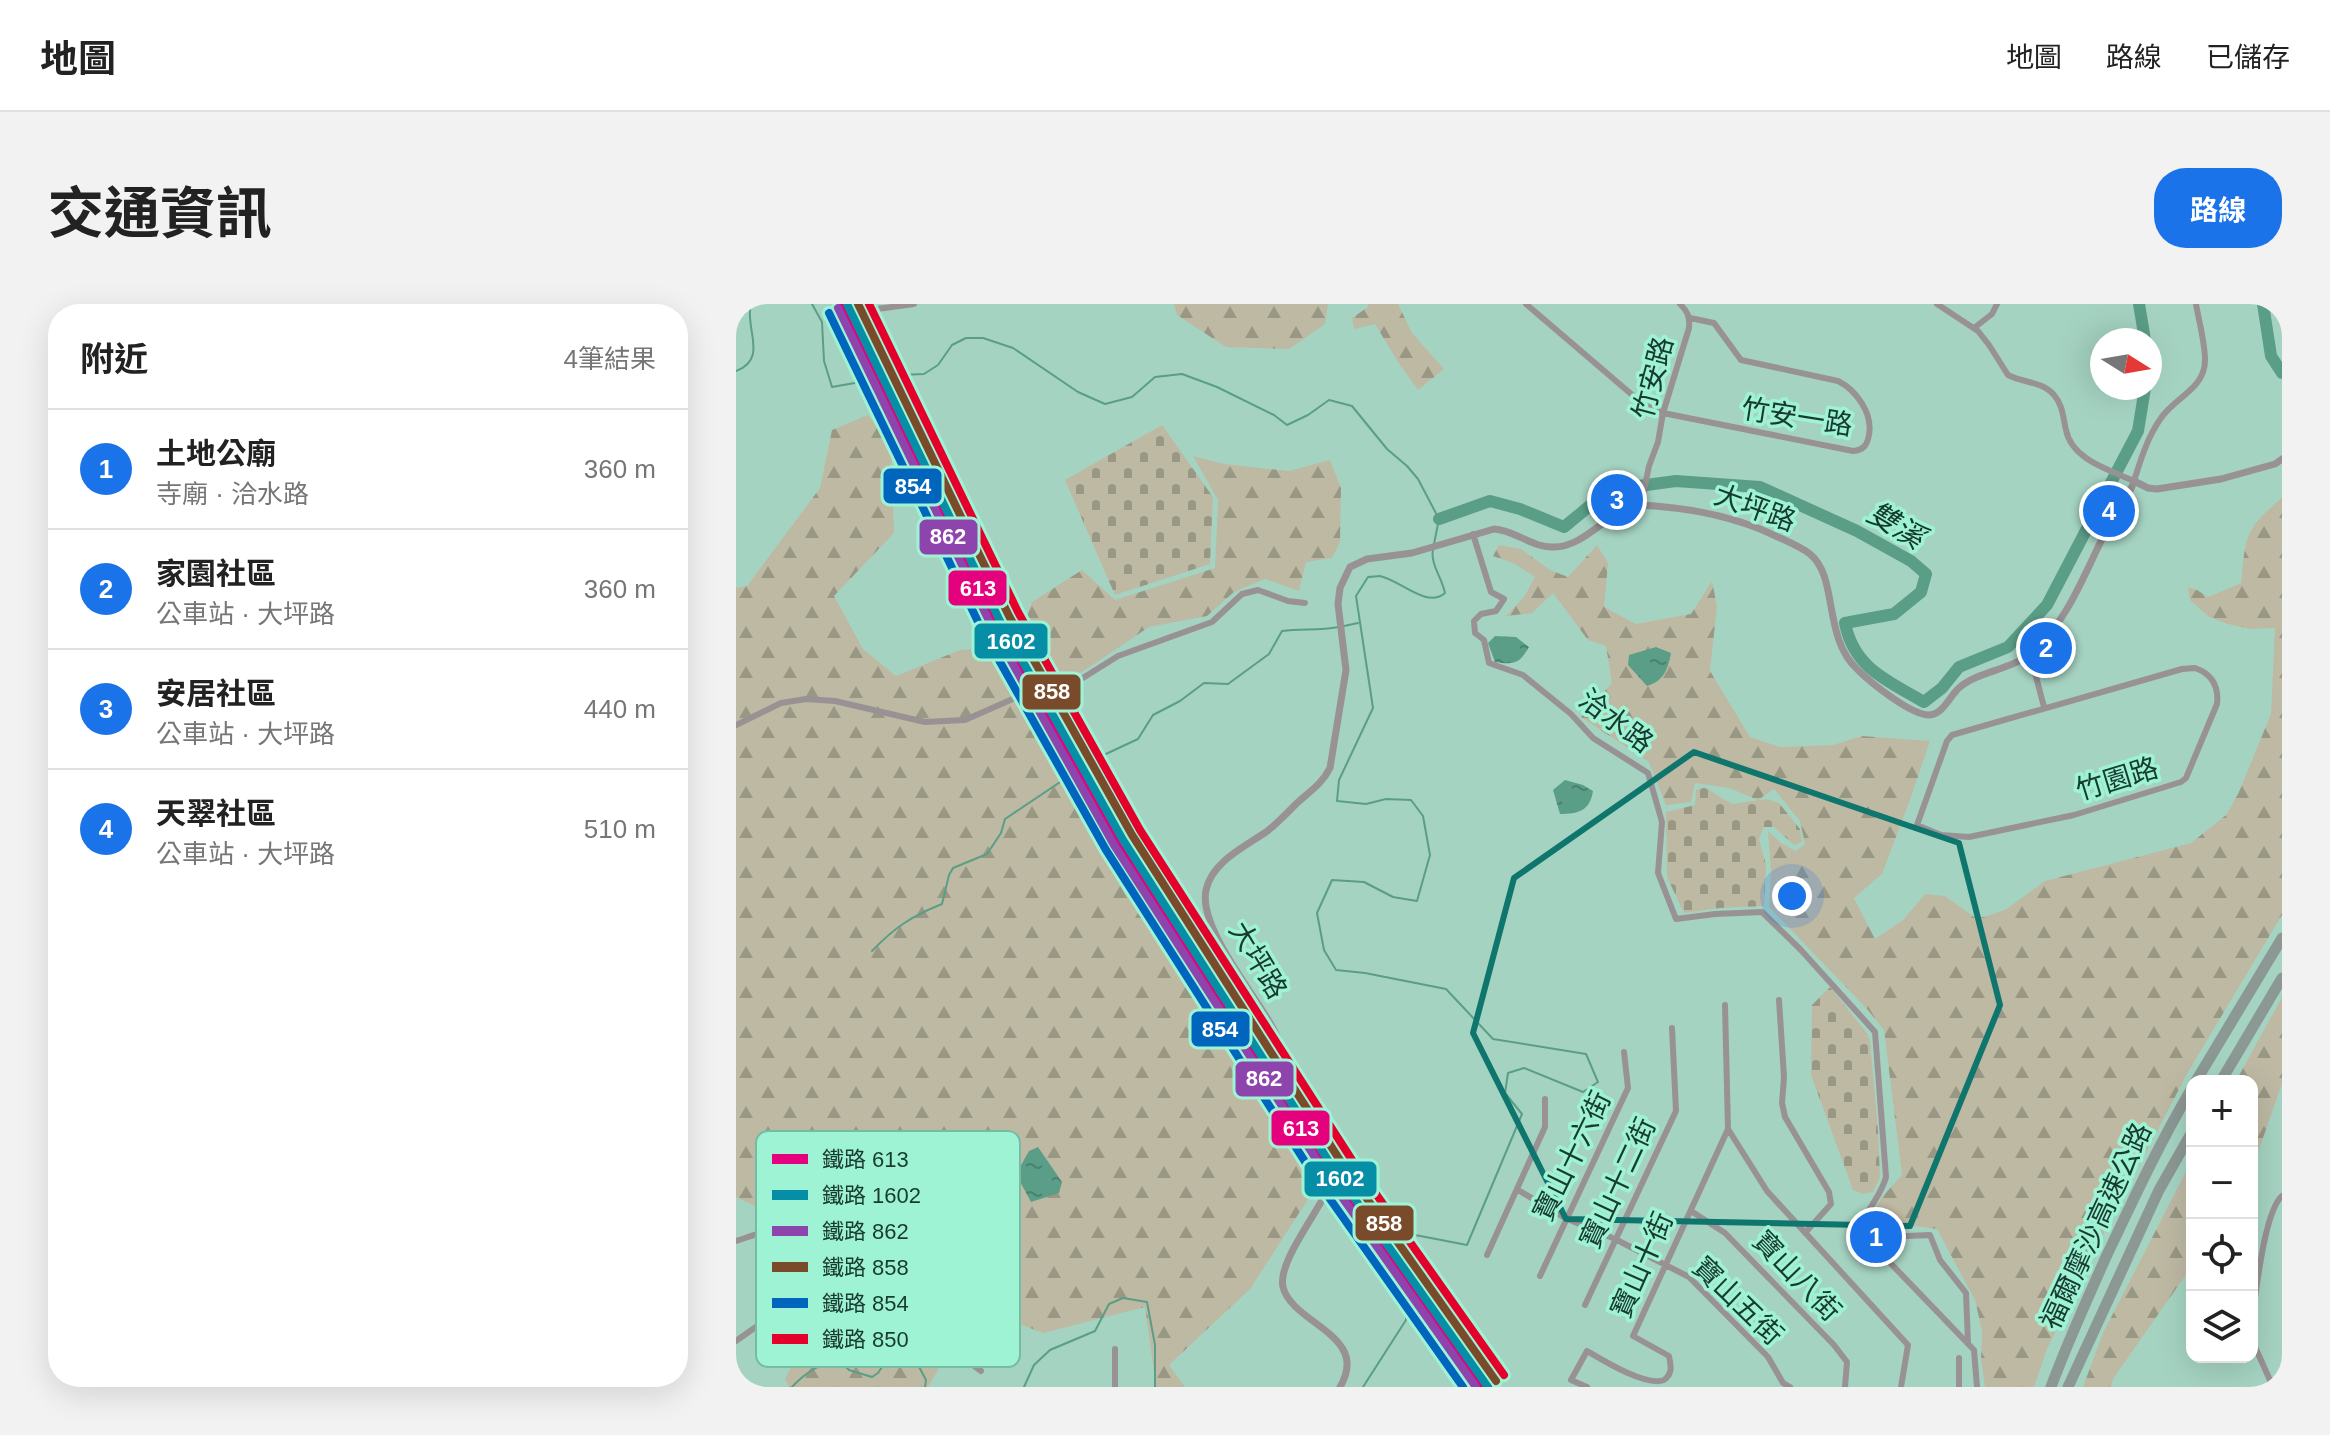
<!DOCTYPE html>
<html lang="zh-TW">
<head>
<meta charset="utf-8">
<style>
  body { margin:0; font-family:Arial,"Noto Sans TC",sans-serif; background:#f2f2f2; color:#222 }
  .controls { position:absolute; right:24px; bottom:24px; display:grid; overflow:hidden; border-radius:16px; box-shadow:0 8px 32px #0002 }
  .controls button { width:72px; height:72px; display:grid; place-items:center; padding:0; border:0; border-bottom:2px solid #e0e0e0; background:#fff; color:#222; font:40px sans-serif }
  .compass { position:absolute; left:1354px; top:24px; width:72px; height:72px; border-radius:50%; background:#fff; box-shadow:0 8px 32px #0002; rotate:101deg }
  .you { position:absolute; left:1056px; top:592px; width:28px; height:28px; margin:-20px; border:6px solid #fff; border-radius:50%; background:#1a73e8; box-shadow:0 0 0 12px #1a73e833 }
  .badge { display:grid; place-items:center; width:52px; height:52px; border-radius:50%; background:#1a73e8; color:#fff; font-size:26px; font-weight:700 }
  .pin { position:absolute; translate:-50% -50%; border:4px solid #fff; box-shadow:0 2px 8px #0006 }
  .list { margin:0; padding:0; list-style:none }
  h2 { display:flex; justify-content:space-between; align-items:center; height:104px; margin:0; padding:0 32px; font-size:34px }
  h2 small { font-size:26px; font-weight:400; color:#767676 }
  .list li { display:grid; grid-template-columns:52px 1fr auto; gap:24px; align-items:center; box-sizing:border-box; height:120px; padding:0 32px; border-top:2px solid #e0e0e0 }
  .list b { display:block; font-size:30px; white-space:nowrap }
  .list p { margin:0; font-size:26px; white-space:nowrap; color:#767676 }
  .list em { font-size:26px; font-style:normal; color:#767676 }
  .icon { flex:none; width:44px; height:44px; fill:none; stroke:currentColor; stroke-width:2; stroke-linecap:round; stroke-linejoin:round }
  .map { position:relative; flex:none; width:1546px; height:1083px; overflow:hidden; border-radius:32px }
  header { display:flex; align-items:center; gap:48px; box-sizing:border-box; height:112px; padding:0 40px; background:#fff; border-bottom:2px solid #e0e0e0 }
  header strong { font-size:38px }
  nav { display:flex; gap:44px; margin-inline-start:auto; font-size:28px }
  .intro { display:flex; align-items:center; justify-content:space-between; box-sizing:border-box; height:192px; padding:0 48px }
  h1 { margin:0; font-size:56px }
  .button { padding:20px 36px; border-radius:32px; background:#1a73e8; color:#fff; font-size:28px; font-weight:700 }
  main { display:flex; gap:48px; padding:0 48px }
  aside { flex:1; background:#fff; border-radius:32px; box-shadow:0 8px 32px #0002 }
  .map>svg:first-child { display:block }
  .forest { fill:url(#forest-firs) }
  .cemetery { fill:url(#cemetery-stones) }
  .water { fill:url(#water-ripples) }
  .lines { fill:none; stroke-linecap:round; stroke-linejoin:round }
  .stream { stroke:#5a9e87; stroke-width:2 }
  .river { stroke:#5a9e87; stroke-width:12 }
  .minor { stroke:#989295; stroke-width:6 }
  .tertiary { stroke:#989295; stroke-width:7 }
  .motorway { stroke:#8c9894; stroke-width:11 }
  .rail-1-casing { stroke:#9ff3d5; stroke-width:14 }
  .rail-2-casing { stroke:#9ff3d5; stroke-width:14 }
  .rail-3-casing { stroke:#9ff3d5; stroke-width:14 }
  .rail-4-casing { stroke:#9ff3d5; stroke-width:14 }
  .rail-5-casing { stroke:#9ff3d5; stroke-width:14 }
  .rail-6-casing { stroke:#9ff3d5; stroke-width:14 }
  .rail-1 { stroke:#e5007d; stroke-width:8 }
  .rail-2 { stroke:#068ea6; stroke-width:8 }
  .rail-3 { stroke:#8e44ad; stroke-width:8 }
  .rail-4 { stroke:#7a4b2a; stroke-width:8 }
  .rail-5 { stroke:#0065bd; stroke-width:8 }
  .rail-6 { stroke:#e4002b; stroke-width:8 }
  .marked { fill:none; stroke:#0f766e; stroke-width:6; stroke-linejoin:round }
  .labels { text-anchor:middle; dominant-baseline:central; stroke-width:7; stroke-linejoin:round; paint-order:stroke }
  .street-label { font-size:28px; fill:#183b30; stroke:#9ff3d5 }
  .water-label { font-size:30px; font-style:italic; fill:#15392d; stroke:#9ff3d5 }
  .key { fill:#9ff3d5; stroke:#76bca4; stroke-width:2 }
  .key-label { font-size:22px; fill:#183b30 }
  .line-badge { stroke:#9ff3d5; stroke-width:3 }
  .badge-label { font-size:22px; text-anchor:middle; font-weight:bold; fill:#fff }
</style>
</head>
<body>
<header>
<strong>地圖</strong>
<nav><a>地圖</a><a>路線</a><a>已儲存</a></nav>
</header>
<div class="intro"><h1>交通資訊</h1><a class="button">路線</a></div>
<main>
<aside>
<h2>附近<small>4筆結果</small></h2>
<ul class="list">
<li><span class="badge">1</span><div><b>土地公廟</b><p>寺廟 · 洽水路</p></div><em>360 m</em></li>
<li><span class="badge">2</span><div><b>家園社區</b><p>公車站 · 大坪路</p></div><em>360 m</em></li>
<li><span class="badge">3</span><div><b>安居社區</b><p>公車站 · 大坪路</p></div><em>440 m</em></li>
<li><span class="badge">4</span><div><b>天翠社區</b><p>公車站 · 大坪路</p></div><em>510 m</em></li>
</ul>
</aside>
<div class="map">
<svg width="1546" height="1083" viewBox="0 0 1546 1083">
  <defs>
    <pattern id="forest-firs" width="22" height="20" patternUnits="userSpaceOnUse" patternTransform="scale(2)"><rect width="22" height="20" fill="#beb9a3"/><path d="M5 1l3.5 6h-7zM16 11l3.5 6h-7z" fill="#999885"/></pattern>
    <pattern id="cemetery-stones" width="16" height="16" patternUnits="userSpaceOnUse" patternTransform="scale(2)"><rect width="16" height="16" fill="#beb9a3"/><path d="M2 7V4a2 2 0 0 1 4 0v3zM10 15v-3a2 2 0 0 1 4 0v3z" fill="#999885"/></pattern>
    <pattern id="water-ripples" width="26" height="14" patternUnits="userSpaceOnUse" patternTransform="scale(2)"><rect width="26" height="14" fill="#5a9e87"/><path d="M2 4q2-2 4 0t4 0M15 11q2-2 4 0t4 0" fill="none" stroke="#49826f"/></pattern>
  </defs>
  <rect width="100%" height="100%" fill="#a5d3c2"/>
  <path class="forest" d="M 438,0 L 592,0 L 589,20 L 553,45 L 490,43 L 441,11 Z
    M 632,0 L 662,0 L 676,29 L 708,65 L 682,86 L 662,58 L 639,20 L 618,25 L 616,14 L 632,3 Z
    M 132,111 L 155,142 L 158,229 L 98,292 L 127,345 L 160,372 L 224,346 L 252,344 L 288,322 L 296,298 L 346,266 L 379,296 L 479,264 L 482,196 L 457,152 L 488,160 L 553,167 L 594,156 L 605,184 L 604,238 L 596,254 L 570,258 L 563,287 L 529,275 L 498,288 L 471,312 L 413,323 L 346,368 L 276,391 L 362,540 L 423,639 L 548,822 L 576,889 L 514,985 L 433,1061 L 449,1083 L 420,1083 L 409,1003 L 307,1029 L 239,1003 L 192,1083 L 53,1083 L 49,1075 L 109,957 L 63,923 L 0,893 L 0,284 L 11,282 L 84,184 L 96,126 Z
    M 1546,194 L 1546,611 L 1452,768 L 1362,940 L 1311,1045 L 1298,1083 L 1249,1083 L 1245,1055 L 1246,1027 L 1239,996 L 1201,925 L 1172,921 L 1142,928 L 1133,917 L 1146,893 L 1166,871 L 1148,726 L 1131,705 L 1033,603 L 1035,567 L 1032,527 L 1045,539 L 1060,547 L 1069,540 L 1064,517 L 1038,485 L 1022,496 L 993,484 L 959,479 L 955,498 L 930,501 L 913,458 L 845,413 L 876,379 L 870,342 L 852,336 L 817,289 L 796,309 L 770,312 L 788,293 L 799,273 L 779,260 L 757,252 L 763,241 L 785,245 L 814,266 L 832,273 L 861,241 L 872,259 L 868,303 L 900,320 L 955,310 L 976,277 L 981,302 L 974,367 L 1014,433 L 1044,443 L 1097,441 L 1126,432 L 1194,437 L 1174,496 L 1146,570 L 1118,594 L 1139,635 L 1167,616 L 1189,590 L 1209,592 L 1241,615 L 1269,606 L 1309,577 L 1455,539 L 1490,511 L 1502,490 L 1535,410 L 1539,324 L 1514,325 L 1492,320 L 1473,313 L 1454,296 L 1452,283 L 1461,286 L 1472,293 L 1505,279 C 1510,232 1508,225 1546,194 Z
    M 1546,693 L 1546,780 L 1516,865 L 1516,777 L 1500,777 Z
    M 1456,856 L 1456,962 L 1377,1075 L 1375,1083 L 1347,1083 L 1367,1029 Z"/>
  <path class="cemetery" d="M 426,121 L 477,193 L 474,260 L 379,291 L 329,176 Z
    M 968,483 L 996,500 L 1031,495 L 1043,499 L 1064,525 L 1066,538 L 1058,541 L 1038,523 L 1028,523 L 1023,535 L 1030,561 L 1028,602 L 984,604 L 948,609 L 931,573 L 930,508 L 959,501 L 960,486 Z
    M 1094,683 L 1131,729 L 1134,737 L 1142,826 L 1144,873 L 1137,888 L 1127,890 L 1117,886 L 1075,771 L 1076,701 Z"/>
  <path class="water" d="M 759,332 L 780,333 L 793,343 C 783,360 779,361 759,358 L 752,339 Z
    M 920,343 L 935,349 C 932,365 928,377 911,382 L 892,361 L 893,351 Z
    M 829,476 L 847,481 L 857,487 C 854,507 842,510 824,510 L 817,486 Z
    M 302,843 L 326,878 L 323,889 L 295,898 L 280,870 L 293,847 Z"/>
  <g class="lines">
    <path class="stream" d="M 76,0 L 86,18 L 88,57 L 96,83 L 164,71 L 188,70 L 202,61 L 216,41 L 230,34 L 247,34 L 277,44 L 342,88 L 369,100 L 396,93 L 419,73 L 446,70 L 481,83 L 538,111 L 551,121 L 572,111 L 593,96 L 616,102 L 651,145 L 671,162 L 682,175 L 703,215 L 698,240
      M 0,67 C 33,55 8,23 15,0
      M 608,322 L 622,319
      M 136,647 C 159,623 176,612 206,600 L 213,571 L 217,564 L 251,550 L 265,529 L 269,515 L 357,456 L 402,435 L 417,411 L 444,397 L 468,379 L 492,380 L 533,350 L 546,327 C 565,324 583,327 602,323
      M 56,1083 C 69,1069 83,1059 103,1056 L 113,1066 L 136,1073 L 142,1069 L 148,1060 L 168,1057 L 180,1057 L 190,1076 L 189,1083
      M 288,1083 L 298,1061 L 314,1046 L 359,1027 L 373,1000 L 387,994 L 411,998 L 419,1041 L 419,1083
      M 627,1083 L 670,1016 L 674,930 L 731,941 L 786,810 L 769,789 L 772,769 L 788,764 L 847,788 L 862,778 L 850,750 L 757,735 L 710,685 L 629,669 L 600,666 L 588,646 L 581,609 L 596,576 L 628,578 L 657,593 L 681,597 L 694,551 L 687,512 L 675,496 L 650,495 L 630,500 L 601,497 L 603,476 L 637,404 L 620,292 L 632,273 C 635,273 641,272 644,272 C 664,276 691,305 709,289 C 706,274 694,259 697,246"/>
    <path class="river" d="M 1403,0 L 1409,36
      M 1527,0 L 1535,52 L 1546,69
      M 703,215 L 754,197 L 784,205 L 828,223 L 873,186 L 940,177 L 1024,183 L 1121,227 L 1175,257 L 1190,270 L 1185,288 L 1158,310 L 1109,319 C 1118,365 1153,377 1188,398 L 1206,384 L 1223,363 L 1272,343 L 1311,301 L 1402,127 L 1409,84"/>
    <path class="minor" d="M 126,0 L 141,5 L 178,0
      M 790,0 L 908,101 L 927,109 L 1117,147 C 1128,146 1131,141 1133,131 C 1137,109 1120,86 1102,77 L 1005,56 L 978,19 L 954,14
      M 1201,0 L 1242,27 L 1253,41 L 1272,71 C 1287,79 1306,77 1318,91 C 1327,101 1327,114 1330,126 C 1336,156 1374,166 1398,177 C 1405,155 1411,134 1425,114 C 1439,93 1469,85 1469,56 C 1469,38 1463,18 1460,0
      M 1238,24 L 1256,10 L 1261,0
      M 905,201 L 913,162 L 922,138 L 927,109 L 953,24 C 954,13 952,8 944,0
      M 737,230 L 755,288 L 768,295 L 760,307 L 745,310 L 738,317 L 739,329 L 748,336 L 753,359 L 787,371 L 835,410 L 857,434 L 912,469 L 926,518 L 922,569 L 940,615 L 979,610 L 1026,608 L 1064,645 L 1139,728 L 1150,873 C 1145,893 1130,905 1125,924 L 1137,941 L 1238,1046 L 1241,1083
      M 1294,350 L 1308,403
      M 1459,364 C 1476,370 1483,382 1481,400 L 1450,474 L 1445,478 L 1338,511 L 1233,533 L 1205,531 L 1181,521 L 1211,437 L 1216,431 L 1446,365 Z
      M 0,421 L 45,399 L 70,395 L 99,397 L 189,418 L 229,416 L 279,394 L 326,387 L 382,352 L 476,318 L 506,290 L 522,286 L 552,297 L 569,299
      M 1043,696 L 1048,773 L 1046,799 L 1049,813 L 1093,888 L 1095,900 L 1069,929
      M 989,701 L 992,825 L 1031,887 L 1172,1041 L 1165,1083
      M 782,886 L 829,914 L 879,935 L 953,973 L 1032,1053 L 1047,1079 L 1054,1083
      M 955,907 L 989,929 L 1098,1041 L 1111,1058 L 1109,1083
      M 0,937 C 13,933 31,925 44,928 C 75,934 94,967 89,996 L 31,1015 L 0,1037
      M 1137,941 L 1149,933 L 1194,931 L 1204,956 L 1230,989 L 1232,1039
      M 751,951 L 809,823 L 809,795
      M 804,972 L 892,784 L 888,748
      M 89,996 L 207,1038 L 245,1067
      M 849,1001 L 940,807 L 936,724
      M 1516,1016 C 1520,990 1528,908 1546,892
      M 1516,1036 L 1537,1083
      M 1223,1054 L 1223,1083
      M 379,1083 L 379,1045
      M 851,1083 L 835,1076 L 851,1047 C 868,1057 910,1083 928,1076 C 937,1069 935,1062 933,1052 L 897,1032 L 992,825"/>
    <path class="tertiary" d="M 604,1083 C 635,1031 556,1020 547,983 C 539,948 620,870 604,834 C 596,814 573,801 562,782 C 552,764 547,744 538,726 C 520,691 462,624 470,586 C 476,558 508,543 530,528 C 541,520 551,509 561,499 C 573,488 586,480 594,464 L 610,366 L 602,300 L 604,284 L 614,263 L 631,255 L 676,249 L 758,225 C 779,226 796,244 818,243 C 849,243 872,207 901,201 C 950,203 997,211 1042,233 C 1053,238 1065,243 1074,250 C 1103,274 1086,333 1122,366 C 1135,379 1175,411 1193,411 C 1208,410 1214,391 1224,383 C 1243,367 1275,366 1295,349 C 1335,316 1352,258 1377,214 C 1384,202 1394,191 1398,177 L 1412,184 L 1421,185 L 1485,175 L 1539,160 L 1546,155"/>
    <path class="motorway" d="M 1460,777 L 1546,634
      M 1485,777 L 1546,674
      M 1315,1083 C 1331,1039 1351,996 1370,953 C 1397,896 1424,838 1456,784
      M 1332,1083 L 1423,886 L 1456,828"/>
    <defs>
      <path id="rail-1" d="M 105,0 L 259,320 L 382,539 L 594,870 L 744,1083"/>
      <path id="rail-2" d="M 111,0 L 264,317 L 387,536 L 599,867 L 752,1083"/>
      <path id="rail-3" d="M 102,4 L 255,321 L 378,541 L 591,872 L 740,1083"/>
      <path id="rail-4" d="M 122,0 L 273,312 L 396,531 L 607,861 L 760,1077"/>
      <path id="rail-5" d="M 93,9 L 246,326 L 370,546 L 582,878 L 727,1083"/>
      <path id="rail-6" d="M 133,0 L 282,308 L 404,526 L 616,856 L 768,1071"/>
    </defs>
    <use href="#rail-1" class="rail-1-casing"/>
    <use href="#rail-2" class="rail-2-casing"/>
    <use href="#rail-3" class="rail-3-casing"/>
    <use href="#rail-4" class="rail-4-casing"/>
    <use href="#rail-5" class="rail-5-casing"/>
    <use href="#rail-6" class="rail-6-casing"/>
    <use href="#rail-1" class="rail-1"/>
    <use href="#rail-2" class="rail-2"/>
    <use href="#rail-3" class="rail-3"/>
    <use href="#rail-4" class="rail-4"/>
    <use href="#rail-5" class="rail-5"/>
    <use href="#rail-6" class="rail-6"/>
  </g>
  <path class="marked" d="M 958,448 L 1223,539 L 1264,701 L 1174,922 L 830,915 L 737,729 L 778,574 Z"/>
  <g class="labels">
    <g class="street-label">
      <text transform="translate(917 74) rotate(-75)">竹安路</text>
      <text transform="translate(1061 113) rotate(9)">竹安一路</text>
      <text transform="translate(1019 204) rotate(20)">大坪路</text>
      <text transform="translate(880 417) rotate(37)">洽水路</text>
      <text transform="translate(1381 475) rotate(-17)">竹園路</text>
      <text transform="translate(522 656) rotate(59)">大坪路</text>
      <text transform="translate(836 852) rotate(-64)">寶山十六街</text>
      <text transform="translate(882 879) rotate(-65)">寶山十二街</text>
      <text transform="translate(1360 922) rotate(-65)">福爾摩沙高速公路</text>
      <text transform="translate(906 961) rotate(-66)">寶山十街</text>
      <text transform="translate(1061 972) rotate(46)">寶山八街</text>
      <text transform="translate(1002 997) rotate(44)">寶山五街</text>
    </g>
    <g class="water-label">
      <text transform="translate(1160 221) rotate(31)">雙溪</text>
    </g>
  </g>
  <rect x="20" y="827" width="264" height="236" rx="12" class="key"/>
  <rect x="36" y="850" width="36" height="10" fill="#e5007d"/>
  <rect x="36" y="886" width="36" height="10" fill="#068ea6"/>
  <rect x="36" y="922" width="36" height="10" fill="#8e44ad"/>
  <rect x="36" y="958" width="36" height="10" fill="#7a4b2a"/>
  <rect x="36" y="994" width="36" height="10" fill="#0065bd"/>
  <rect x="36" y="1030" width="36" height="10" fill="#e4002b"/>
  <g class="key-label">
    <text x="86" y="863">鐵路 613</text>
    <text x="86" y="899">鐵路 1602</text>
    <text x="86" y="935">鐵路 862</text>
    <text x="86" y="971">鐵路 858</text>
    <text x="86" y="1007">鐵路 854</text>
    <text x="86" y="1043">鐵路 850</text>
  </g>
  <g class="line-badge">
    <rect x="146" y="163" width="61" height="38" rx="8" fill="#0065bd"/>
    <rect x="182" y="214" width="61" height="38" rx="8" fill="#8e44ad"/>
    <rect x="211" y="265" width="61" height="38" rx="8" fill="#e5007d"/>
    <rect x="237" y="318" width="76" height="38" rx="8" fill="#068ea6"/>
    <rect x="285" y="369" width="61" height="38" rx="8" fill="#7a4b2a"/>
    <rect x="454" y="706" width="61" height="38" rx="8" fill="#0065bd"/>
    <rect x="498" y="756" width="61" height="38" rx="8" fill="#8e44ad"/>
    <rect x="534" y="805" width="61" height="38" rx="8" fill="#e5007d"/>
    <rect x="567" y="856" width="75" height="38" rx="8" fill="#068ea6"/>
    <rect x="618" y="900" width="61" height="38" rx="8" fill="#7a4b2a"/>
  </g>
  <g class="badge-label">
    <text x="177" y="190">854</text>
    <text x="212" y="240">862</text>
    <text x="242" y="292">613</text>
    <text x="275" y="345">1602</text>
    <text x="316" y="395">858</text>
    <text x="484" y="733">854</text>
    <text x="528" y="782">862</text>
    <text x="565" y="832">613</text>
    <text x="604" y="882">1602</text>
    <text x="648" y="927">858</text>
  </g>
</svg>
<div class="controls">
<button>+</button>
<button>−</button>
<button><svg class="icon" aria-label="locate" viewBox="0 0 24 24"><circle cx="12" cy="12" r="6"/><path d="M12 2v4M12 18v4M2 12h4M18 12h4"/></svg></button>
<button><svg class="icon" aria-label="layers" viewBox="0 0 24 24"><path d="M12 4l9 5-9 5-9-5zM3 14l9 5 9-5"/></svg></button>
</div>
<svg class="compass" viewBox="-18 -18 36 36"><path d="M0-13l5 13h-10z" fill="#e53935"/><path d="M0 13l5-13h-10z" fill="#767676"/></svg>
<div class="you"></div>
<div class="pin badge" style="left:1140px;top:933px">1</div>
<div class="pin badge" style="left:1310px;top:344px">2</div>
<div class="pin badge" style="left:881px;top:196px">3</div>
<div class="pin badge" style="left:1373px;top:207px">4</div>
</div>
</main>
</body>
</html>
